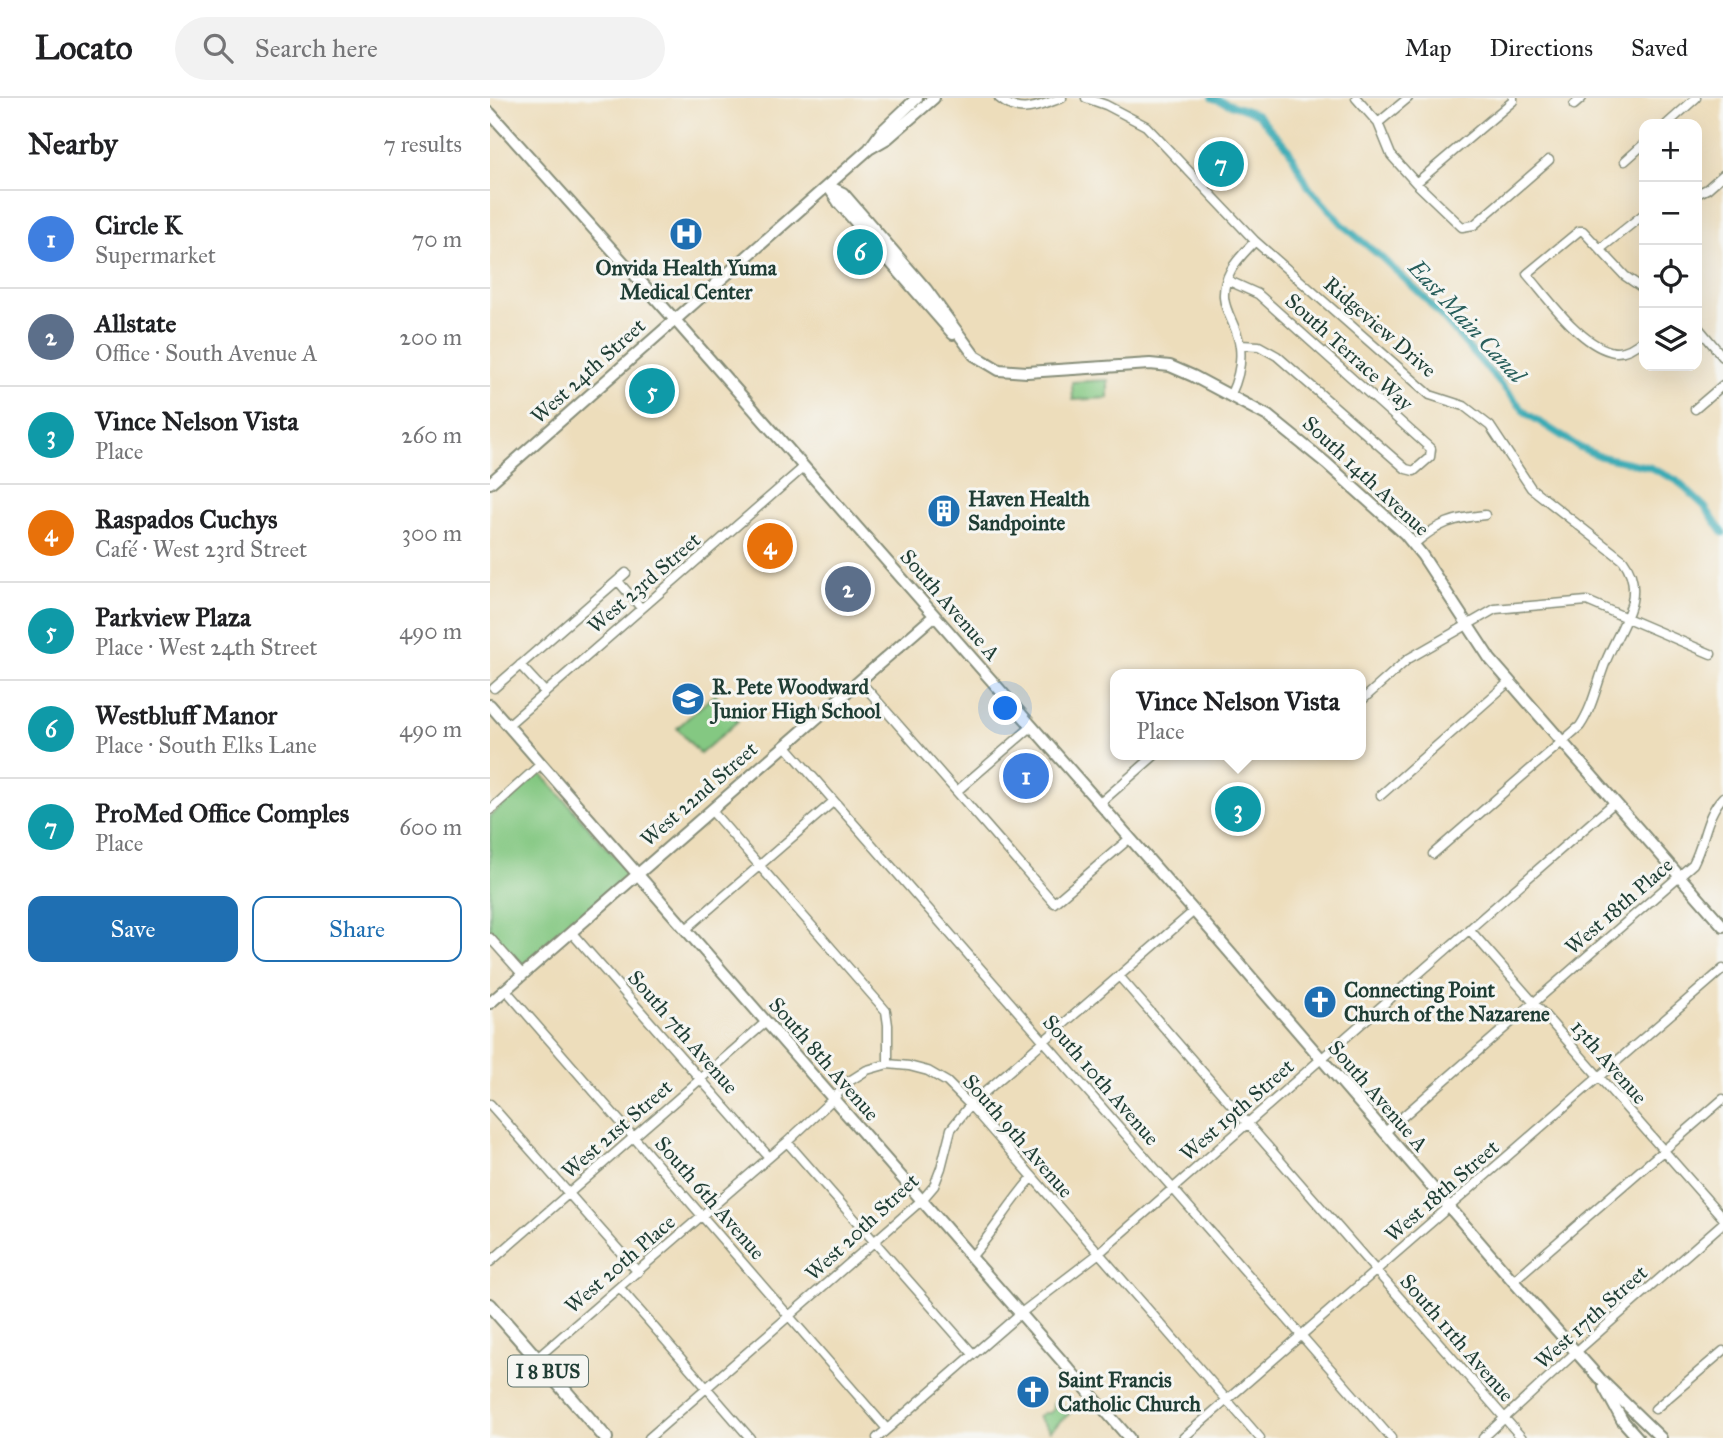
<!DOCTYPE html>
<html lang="en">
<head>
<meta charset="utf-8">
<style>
  body { margin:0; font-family:"IM FELL Great Primer",serif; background:#f2f2f2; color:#202124 }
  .controls { position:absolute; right:21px; top:21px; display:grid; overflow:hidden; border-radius:14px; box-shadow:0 7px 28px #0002 }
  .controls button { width:63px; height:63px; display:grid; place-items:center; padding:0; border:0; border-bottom:2px solid #e0e0e0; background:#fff; color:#202124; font:35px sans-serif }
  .you { position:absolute; left:516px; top:611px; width:24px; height:24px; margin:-18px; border:5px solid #fff; border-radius:50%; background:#1a73e8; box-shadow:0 0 0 10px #1a73e833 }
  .badge { display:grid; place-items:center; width:46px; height:46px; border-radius:50%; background:#1f6fb2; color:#fff; font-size:23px; font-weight:700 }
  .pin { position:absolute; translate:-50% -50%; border:4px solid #fff; box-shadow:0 2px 7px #0006 }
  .popup { position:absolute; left:620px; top:571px; width:256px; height:91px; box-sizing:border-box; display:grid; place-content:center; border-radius:14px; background:#fff; filter:drop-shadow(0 2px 5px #0005); font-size:23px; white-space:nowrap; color:#757577 }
  .popup b { font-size:26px; color:#202124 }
  .popup::after { content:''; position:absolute; left:50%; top:100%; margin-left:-14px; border:14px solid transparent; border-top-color:#fff }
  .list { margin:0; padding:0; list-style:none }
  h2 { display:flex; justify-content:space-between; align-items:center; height:91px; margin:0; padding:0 28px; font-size:30px }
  h2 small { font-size:23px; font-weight:400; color:#757577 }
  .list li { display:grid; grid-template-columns:46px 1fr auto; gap:21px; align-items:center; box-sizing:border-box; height:98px; padding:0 28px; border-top:2px solid #e0e0e0 }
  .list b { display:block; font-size:26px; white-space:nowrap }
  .list p { margin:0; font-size:23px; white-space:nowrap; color:#757577 }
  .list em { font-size:23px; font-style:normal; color:#757577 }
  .actions { display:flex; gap:14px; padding:21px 28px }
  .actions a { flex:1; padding:16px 0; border:2px solid #1f6fb2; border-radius:14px; text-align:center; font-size:24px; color:#1f6fb2 }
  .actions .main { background:#1f6fb2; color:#fff }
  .icon { flex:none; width:38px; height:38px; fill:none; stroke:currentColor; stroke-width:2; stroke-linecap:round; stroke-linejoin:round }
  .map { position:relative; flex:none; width:1233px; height:1340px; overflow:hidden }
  header { display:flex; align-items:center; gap:42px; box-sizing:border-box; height:98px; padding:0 35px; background:#fff; border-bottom:2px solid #e0e0e0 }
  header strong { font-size:33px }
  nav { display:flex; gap:38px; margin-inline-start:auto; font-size:24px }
  .search { width:490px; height:63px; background:#f2f2f2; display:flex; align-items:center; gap:18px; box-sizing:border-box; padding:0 24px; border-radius:38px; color:#757577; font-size:26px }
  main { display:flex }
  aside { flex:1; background:#fff }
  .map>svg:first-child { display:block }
  .green { fill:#84c882; stroke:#52825b; stroke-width:2 }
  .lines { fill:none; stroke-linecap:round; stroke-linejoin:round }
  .canal { stroke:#3aabb5; stroke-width:7 }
  .street-casing { stroke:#868d78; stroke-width:11 }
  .secondary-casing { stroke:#868d78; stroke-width:14 }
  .primary-casing { stroke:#868d78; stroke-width:16 }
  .street { stroke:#fff; stroke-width:8 }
  .secondary { stroke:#fff; stroke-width:10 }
  .primary { stroke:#fff; stroke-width:12 }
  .labels { text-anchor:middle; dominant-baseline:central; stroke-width:6; stroke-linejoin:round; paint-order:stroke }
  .shield { fill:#f6f6f2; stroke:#60746d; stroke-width:2 }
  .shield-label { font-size:19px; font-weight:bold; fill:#1f3d34 }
  .poi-label { font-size:21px; font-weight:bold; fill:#1f3d34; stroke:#f6f6f2; text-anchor:start }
  .street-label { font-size:21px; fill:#1f3d34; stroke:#f6f6f2 }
  .water-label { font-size:23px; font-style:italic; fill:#275e5b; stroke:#f6f6f2 }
</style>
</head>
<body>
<header>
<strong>Locato</strong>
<div class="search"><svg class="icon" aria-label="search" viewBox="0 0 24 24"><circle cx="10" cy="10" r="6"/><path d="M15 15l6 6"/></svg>Search here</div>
<nav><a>Map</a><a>Directions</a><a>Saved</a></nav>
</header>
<main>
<aside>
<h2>Nearby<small>7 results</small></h2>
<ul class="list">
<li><span class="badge" style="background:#3f7fe0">1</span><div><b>Circle K</b><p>Supermarket</p></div><em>70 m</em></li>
<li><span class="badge" style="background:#5c6f8a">2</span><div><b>Allstate</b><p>Office · South Avenue A</p></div><em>200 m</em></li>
<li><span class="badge" style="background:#0f9aa8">3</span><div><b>Vince Nelson Vista</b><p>Place</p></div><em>260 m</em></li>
<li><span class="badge" style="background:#e8710a">4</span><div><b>Raspados Cuchys</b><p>Café · West 23rd Street</p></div><em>300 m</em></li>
<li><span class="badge" style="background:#0f9aa8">5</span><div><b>Parkview Plaza</b><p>Place · West 24th Street</p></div><em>490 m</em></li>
<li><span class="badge" style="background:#0f9aa8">6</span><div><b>Westbluff Manor</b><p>Place · South Elks Lane</p></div><em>490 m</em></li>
<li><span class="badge" style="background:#0f9aa8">7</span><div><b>ProMed Office Comples</b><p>Place</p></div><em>600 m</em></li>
</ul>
<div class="actions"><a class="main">Save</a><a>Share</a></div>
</aside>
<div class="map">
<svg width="1233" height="1340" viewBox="0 0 1233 1340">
  <rect width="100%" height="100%" fill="#f6f6f2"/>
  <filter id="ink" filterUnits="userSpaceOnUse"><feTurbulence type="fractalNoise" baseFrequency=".0143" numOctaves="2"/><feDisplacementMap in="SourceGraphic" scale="14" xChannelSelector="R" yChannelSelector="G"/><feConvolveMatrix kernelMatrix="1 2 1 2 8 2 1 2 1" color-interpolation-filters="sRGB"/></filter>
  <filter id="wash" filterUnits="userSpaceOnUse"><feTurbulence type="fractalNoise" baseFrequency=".00686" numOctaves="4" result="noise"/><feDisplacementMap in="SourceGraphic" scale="28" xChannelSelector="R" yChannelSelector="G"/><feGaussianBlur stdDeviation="1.57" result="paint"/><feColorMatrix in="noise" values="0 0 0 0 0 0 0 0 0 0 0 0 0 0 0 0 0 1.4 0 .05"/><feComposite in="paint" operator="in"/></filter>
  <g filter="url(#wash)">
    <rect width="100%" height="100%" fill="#edddbb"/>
    <path class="green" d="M 618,282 L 618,300 L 583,302 L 582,284 Z
      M 225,596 L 248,623 L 210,656 L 187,630 Z
      M 50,674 L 139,775 L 33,868 L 0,831 L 0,718 Z
      M 568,1302 L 580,1315 L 560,1333 L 548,1319 L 553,1315 L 559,1315 L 563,1312 L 563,1306 Z"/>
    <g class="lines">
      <path class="canal" d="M 722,0 L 767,16 L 798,50 L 818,88 L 855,129 L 891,159 L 935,200 L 1036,315 L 1089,349 L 1109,358 L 1159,369 L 1186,382 L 1215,409 L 1233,435"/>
    </g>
  </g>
  <g filter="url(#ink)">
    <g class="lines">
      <defs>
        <path id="street" d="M 509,0 C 531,19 547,8 572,0
          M 596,0 L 616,7 L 656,28 L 765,143 L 940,297 L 974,308 L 1000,328 L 1041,390 L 1133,462 C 1142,474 1145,488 1142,503 C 1139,520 1123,545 1116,563 C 1107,585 1103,609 1090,628 L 943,756
          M 866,0 L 888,25 L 901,57 L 926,85 L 972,129 L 984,127 L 1059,62
          M 1084,7 L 1092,0
          M 888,25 L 918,0
          M 1177,26 L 1206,0
          M 1135,63 L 1154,46
          M 926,85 L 1023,3 L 1023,0
          M 1207,96 L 1217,91 L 1233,77
          M 1110,151 L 1154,116
          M 737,182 L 768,196 L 941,351 L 940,359 L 924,373 L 916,371 L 787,258 L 769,248 L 750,247
          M 1154,191 L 1135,178 L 1093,133 L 1089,133 L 1037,176 C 1058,200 1089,245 1120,253 C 1133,257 1145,249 1154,241
          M 1207,228 L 1233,259
          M 741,296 C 748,281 752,266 750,249 C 747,220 722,207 741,172 C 747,161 757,152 765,143
          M 1205,311 L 1233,287
          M 924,446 C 949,425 963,420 995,417
          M 128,483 L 151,510
          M 30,567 L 55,594
          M 370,583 L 564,805 L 639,741
          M 4,590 L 136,475
          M 870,604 L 918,561 L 1005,511 L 1097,503 L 1221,556
          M 18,627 L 314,369
          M 295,647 L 901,1340
          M 467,693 L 541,629
          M 891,697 L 1019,584
          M 609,706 L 665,657
          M 0,712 L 51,666
          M 221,712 L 396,913 L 398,927 L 398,966
          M 979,831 L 1233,1120
          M 195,832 L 344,703
          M 81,834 L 279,1059
          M 0,840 L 32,876
          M 629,878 L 1032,1340
          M 15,891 L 397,1331
          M 0,1006 L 148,1174
          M 894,1035 L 1203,766 C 1215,744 1215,718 1233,699
          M 297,1044 L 483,1256
          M 481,1159 C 504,1134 519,1105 542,1080
          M 0,1164 L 276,924
          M 1023,1183 L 1233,1001
          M 130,1190 L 260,1340
          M 46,1261 L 297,1044 L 343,1001 L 358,984 L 377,972 L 398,966 L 419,968 L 438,973 L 457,984 L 480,1007 L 770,1340
          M 1165,1311 L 1233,1253
          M 159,1340 L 432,1102 L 444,1088 L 451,1070 L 461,1031 L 480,1007 L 704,813
          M 387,1340 L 531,1215 L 608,1156 L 1125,704
          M 693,1340 L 1233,871
          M 993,1340 L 1086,1254 L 1233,1125"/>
        <path id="secondary" d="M 0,15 L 185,222 L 704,813 L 1023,1183 L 1110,1281 L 1171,1340
          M 379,51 L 398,40 L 444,0
          M 338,88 L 353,95 L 436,191 L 484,257 L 509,272 L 537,274 L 660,266 L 680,268 L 703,278 L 778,318 L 836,365 L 915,436 L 932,457 L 1000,561 L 1233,828
          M 338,88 L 349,105 L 463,236
          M 0,385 L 379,51 L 392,33 L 427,0
          M 0,607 L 639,1340
          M 0,905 L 444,518
          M 1114,1289 L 1132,1322 L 1148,1340"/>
        <path id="primary" d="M 0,1207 L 116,1340"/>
      </defs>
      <use href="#street" class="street-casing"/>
      <use href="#secondary" class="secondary-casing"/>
      <use href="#primary" class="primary-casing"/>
      <use href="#street" class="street"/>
      <use href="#secondary" class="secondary"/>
      <use href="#primary" class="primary"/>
    </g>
  </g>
  <defs>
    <symbol id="hospital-disc" viewBox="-11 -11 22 22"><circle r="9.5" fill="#1f6fb2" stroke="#f6f6f2"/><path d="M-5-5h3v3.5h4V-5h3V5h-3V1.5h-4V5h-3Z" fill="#fff"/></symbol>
    <symbol id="building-disc" viewBox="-11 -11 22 22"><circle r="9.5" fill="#1f6fb2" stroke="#f6f6f2"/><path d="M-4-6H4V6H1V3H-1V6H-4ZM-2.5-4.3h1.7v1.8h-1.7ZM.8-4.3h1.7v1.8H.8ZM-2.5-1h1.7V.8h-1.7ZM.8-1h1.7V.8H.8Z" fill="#fff"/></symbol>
    <symbol id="school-disc" viewBox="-11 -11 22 22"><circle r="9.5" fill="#1f6fb2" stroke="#f6f6f2"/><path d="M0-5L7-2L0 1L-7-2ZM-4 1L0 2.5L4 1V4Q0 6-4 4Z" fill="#fff"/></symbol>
    <symbol id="church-disc" viewBox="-11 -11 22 22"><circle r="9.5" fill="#1f6fb2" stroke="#f6f6f2"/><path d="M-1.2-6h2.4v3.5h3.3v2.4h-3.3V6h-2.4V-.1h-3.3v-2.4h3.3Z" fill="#fff"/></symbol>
  </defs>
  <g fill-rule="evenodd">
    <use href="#hospital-disc" x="177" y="117" width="38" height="38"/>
    <use href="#building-disc" x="435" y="394" width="38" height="38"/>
    <use href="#school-disc" x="179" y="582" width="38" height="38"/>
    <use href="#church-disc" x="811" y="885" width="38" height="38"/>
    <use href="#church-disc" x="524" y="1275" width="38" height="38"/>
  </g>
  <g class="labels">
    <rect class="shield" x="18" y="1257.5" width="80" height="31" rx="5"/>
    <g class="shield-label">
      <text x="58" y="1273">I 8 BUS</text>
    </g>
    <g class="poi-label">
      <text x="196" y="170" text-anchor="middle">Onvida Health Yuma<tspan x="196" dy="24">Medical Center</tspan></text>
      <text x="478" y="401">Haven Health<tspan x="478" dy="24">Sandpointe</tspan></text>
      <text x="222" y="589">R. Pete Woodward<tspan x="222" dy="24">Junior High School</tspan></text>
      <text x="854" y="892">Connecting Point<tspan x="854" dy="24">Church of the Nazarene</tspan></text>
      <text x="568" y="1282">Saint Francis<tspan x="568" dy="24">Catholic Church</tspan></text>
    </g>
    <g class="street-label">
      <text transform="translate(890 229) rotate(41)">Ridgeview Drive</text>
      <text transform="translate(859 254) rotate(42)">South Terrace Way</text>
      <text transform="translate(98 273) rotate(-42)">West 24th Street</text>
      <text transform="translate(876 378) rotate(43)">South 14th Avenue</text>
      <text transform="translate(154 485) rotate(-41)">West 23rd Street</text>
      <text transform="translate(460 507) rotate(49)">South Avenue A</text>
      <text transform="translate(209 696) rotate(-41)">West 22nd Street</text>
      <text transform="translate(1129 808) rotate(-41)">West 18th Place</text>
      <text transform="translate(193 934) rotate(49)">South 7th Avenue</text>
      <text transform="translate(334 961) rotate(49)">South 8th Avenue</text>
      <text transform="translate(1119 964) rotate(49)">13th Avenue</text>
      <text transform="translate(611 982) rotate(49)">South 10th Avenue</text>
      <text transform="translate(888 998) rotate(49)">South Avenue A</text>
      <text transform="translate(747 1012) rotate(-41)">West 19th Street</text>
      <text transform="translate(127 1031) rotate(-41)">West 21st Street</text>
      <text transform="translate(528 1038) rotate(49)">South 9th Avenue</text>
      <text transform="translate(952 1093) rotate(-41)">West 18th Street</text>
      <text transform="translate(220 1100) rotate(49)">South 6th Avenue</text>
      <text transform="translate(372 1129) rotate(-43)">West 20th Street</text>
      <text transform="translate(130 1166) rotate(-41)">West 20th Place</text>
      <text transform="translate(1101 1219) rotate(-42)">West 17th Street</text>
      <text transform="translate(967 1240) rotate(49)">South 11th Avenue</text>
    </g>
    <g class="water-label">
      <text transform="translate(977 223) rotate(47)">East Main Canal</text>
    </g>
  </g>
</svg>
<div class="controls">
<button>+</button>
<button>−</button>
<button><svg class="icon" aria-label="locate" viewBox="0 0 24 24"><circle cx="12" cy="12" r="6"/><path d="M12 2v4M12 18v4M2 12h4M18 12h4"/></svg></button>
<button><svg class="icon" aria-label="layers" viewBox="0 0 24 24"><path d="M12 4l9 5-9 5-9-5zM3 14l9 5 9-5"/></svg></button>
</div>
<div class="you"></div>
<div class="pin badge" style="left:536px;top:678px;background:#3f7fe0">1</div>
<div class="pin badge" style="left:358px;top:491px;background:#5c6f8a">2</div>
<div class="pin badge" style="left:748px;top:711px;background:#0f9aa8">3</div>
<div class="popup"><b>Vince Nelson Vista</b>Place</div>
<div class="pin badge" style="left:280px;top:448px;background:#e8710a">4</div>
<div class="pin badge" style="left:162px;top:293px;background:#0f9aa8">5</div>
<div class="pin badge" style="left:370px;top:154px;background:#0f9aa8">6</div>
<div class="pin badge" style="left:731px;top:66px;background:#0f9aa8">7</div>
</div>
</main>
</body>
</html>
